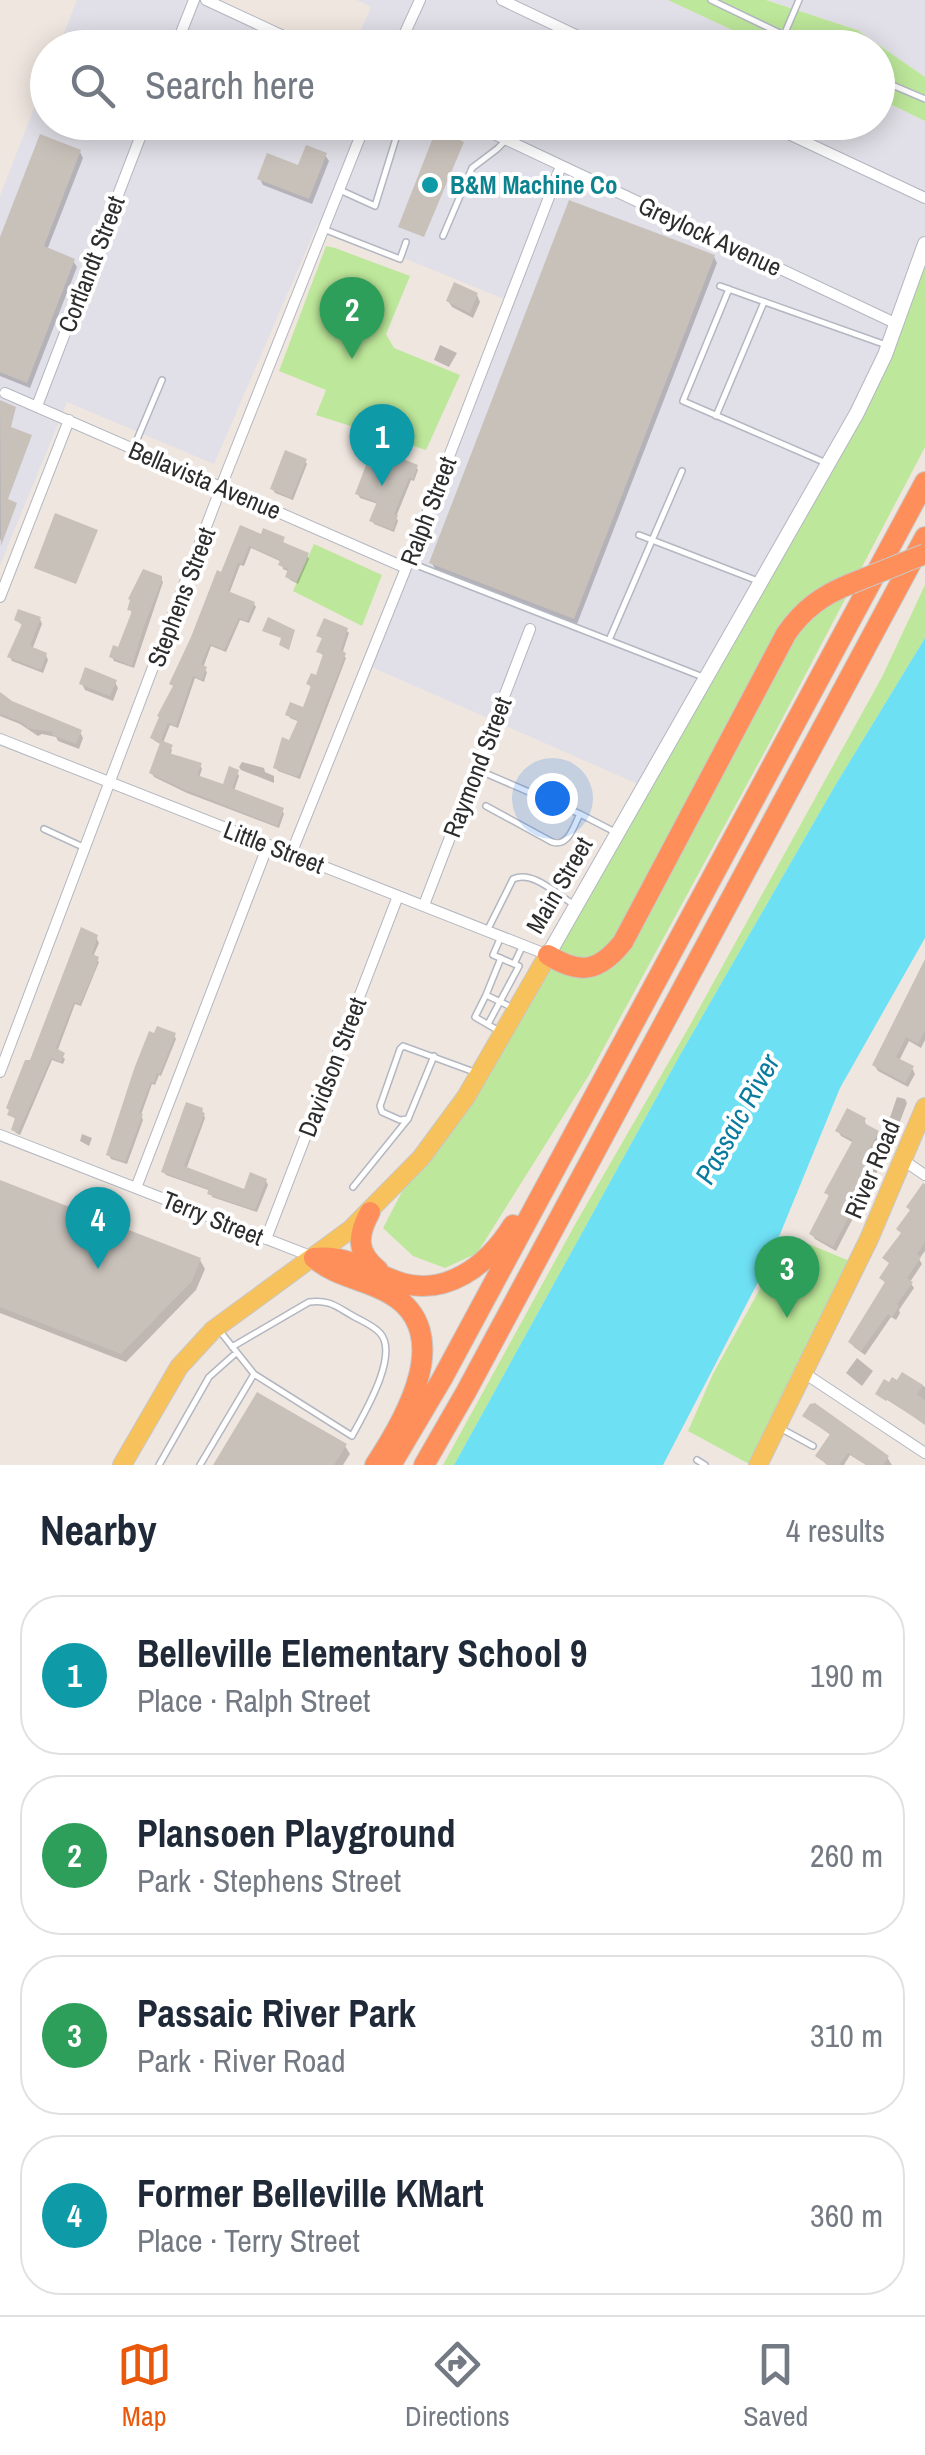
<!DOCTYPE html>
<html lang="en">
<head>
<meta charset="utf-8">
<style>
  body { margin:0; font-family:"Archivo Narrow",sans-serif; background:#f2f2f3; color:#1f2937 }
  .you { position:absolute; left:552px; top:798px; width:35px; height:35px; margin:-25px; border:8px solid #fff; border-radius:50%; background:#1a73e8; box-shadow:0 0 0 15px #1a73e833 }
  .badge { display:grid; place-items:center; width:65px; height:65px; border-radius:50%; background:#ea580c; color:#fff; font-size:32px; font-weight:700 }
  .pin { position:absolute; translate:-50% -82px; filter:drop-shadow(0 2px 5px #0008) }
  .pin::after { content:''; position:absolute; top:52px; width:35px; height:30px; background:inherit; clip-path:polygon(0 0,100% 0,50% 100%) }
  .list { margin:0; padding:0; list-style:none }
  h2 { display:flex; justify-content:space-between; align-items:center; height:130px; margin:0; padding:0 40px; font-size:42px }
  h2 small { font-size:32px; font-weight:400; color:#747a83 }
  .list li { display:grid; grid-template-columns:65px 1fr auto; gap:30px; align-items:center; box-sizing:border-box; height:160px; margin:0 20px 20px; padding:0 20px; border:2px solid #e0e1e3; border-radius:40px }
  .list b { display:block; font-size:38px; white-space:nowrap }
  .list p { margin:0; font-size:32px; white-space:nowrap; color:#747a83 }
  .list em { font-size:32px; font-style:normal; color:#747a83 }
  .icon { flex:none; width:55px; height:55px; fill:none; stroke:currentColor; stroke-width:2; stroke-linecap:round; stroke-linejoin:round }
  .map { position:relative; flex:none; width:925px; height:1465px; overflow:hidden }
  .search { position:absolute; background:#fff; box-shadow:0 5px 25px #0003; left:30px; right:30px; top:30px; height:110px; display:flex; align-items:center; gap:25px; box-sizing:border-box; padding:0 35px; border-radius:55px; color:#747a83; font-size:38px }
  .sheet { height:850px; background:#fff }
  nav { display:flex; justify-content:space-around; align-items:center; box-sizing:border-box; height:140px; border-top:2px solid #e0e1e3; background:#fff; font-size:28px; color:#747a83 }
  nav a { display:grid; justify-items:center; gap:5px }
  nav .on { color:#ea580c }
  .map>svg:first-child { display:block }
  .industrial { fill:#e1dfe7 }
  .green { fill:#bde79a }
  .water { fill:#6ee0f4 }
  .shadow { fill:#0003 }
  .building { fill:#c8c1ba }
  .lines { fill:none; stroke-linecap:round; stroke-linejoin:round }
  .service-casing { stroke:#b3b7c1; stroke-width:8 }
  .minor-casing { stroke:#b3b7c1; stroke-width:12 }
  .tertiary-casing { stroke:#b3b7c1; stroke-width:16 }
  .primary-casing { stroke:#c8c8c8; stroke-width:20 }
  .motorway-casing { stroke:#c8c8c8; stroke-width:22 }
  .service { stroke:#fff; stroke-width:5 }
  .minor { stroke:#fff; stroke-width:10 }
  .tertiary { stroke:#fff; stroke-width:14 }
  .primary { stroke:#f7c25c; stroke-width:18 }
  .motorway { stroke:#ff8f5a; stroke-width:20 }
  .motorway-bridge-casing { stroke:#c8c8c8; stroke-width:22; stroke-linecap:butt }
  .motorway-bridge { stroke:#ff8f5a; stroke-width:20 }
  .culture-dot { fill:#0f9aa8; stroke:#fff; stroke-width:4 }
  .labels { text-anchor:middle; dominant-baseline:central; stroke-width:8; stroke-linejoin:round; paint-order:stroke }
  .culture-label { font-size:25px; font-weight:bold; fill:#0d838f; stroke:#fff; text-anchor:start }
  .street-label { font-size:25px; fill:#2d2d2d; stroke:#fff }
  .water-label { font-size:28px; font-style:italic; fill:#087b9f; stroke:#fff }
</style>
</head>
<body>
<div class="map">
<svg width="925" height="1465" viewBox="0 0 925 1465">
  <rect width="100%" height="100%" fill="#efe6df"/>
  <path class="industrial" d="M 77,0 L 210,0 L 311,48 L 58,48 Z
    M 357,0 L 668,0 L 769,47 L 353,48 L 371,7 Z
    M 767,0 L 925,0 L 925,77 L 857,30 Z
    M 47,75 L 48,122 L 878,122 L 878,98 L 925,121 L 925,254 L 875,392 L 647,788 L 367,665 L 509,301 L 318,223 L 214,464 L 67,402 L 0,565 L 0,196 Z"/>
  <path class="green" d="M 668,0 L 766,0 L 857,30 L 925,77 L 925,121 L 878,98 L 878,48 L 769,47 Z
    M 326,246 L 335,248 L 410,276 L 386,334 L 394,348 L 460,375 L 426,450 L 316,415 L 326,390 L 279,371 Z
    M 925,254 L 925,447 L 770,742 L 589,1075 L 474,1258 L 473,1255 L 445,1268 L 413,1256 L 383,1228 L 406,1184 L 647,788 L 875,392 Z
    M 314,544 L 382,575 L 362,626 L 293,591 Z
    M 925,585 L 925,638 L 836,784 L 680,1055 L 454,1465 L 443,1465 L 577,1221 L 685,1034 L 882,677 Z
    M 789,1236 L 857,1264 L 751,1465 L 688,1431 L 713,1374 Z"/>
  <path class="water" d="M 925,638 L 925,938 L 840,1088 L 769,1261 L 663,1465 L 454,1465 L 680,1055 L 836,784 Z"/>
  <path class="shadow" d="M 80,152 L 83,158 L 47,250 L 73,261 L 77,267 L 30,388 L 0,376 L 0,244 Z
    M 325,155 L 329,161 L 312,204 L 263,185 L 260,179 L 300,168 Z
    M 714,257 L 717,263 L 577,624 L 435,569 L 432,563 Z
    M 477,295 L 480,302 L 473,318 L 452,307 L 448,301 Z
    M 440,345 L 457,353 L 449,367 L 434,360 Z
    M 0,403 L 14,409 L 10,429 L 7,502 L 14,505 L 0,541 Z
    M 305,461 L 307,464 L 293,500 L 275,493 L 273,489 Z
    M 416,467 L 418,470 L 414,481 L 411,480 L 396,517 L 398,521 L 394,532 L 374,524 L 372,520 L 378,504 L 360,498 L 358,494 L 380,474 Z
    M 241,528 L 262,537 L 283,539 L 284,546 L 307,555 L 309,559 L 298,584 L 290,580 L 288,577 L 290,572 L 283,569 L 282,562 L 251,548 L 244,566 L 240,565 L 229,594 L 254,604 L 256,607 L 249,623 L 240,620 L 226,652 L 211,646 L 203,668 L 207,672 L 204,682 L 195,678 L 178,728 L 170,725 L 163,743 L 169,746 L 172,750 L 170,756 L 200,765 L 202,769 L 199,778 L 224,788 L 237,772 L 239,776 L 234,791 L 282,810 L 284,814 L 279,828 L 187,793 L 154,777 L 152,773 L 162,745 L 155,741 L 152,738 Z
    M 160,578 L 163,582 L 134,668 L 114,661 L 112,657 L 120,651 L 133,615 L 130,609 Z
    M 40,619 L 42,624 L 32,650 L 46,655 L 48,660 L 43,673 L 12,661 L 10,657 L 23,626 L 17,620 Z
    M 346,630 L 349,633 L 342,654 L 346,658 L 300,779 L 278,771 L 276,767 L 291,744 L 300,722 L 290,718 L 288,714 L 304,710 L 311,688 L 309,684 L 317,678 L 325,657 L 319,652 L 324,640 L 319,636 Z
    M 115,682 L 118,688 L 113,701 L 85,690 L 82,684 Z
    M 0,694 L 5,699 L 80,732 L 83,738 L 79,749 L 58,741 L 56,737 L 42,734 L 38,736 L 20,724 L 0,716 Z
    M 242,762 L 264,768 L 265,772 L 274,776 L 274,783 L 241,770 L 239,767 Z
    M 95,935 L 99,943 L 93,957 L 99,962 L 81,1006 L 75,1004 L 57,1052 L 65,1059 L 63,1064 L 52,1060 L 20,1135 L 16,1133 L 14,1130 L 17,1120 L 10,1115 L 31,1062 Z
    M 925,966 L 925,1040 L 921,1048 L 909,1041 L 899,1061 L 912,1068 L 915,1074 L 908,1087 L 878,1071 L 874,1065 Z
    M 174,1035 L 176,1039 L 161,1076 L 159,1075 L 155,1085 L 152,1084 L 141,1115 L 143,1120 L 127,1164 L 111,1159 L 109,1155 L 156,1036 Z
    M 897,1097 L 905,1099 L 907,1103 L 896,1132 L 889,1129 L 887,1126 Z
    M 202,1110 L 205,1118 L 186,1170 L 245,1192 L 266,1181 L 268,1185 L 257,1212 L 212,1197 L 211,1191 L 166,1175 L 163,1171 Z
    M 864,1119 L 867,1127 L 877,1132 L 880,1138 L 869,1159 L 876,1163 L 879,1168 L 836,1251 L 815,1239 L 812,1234 L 830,1198 L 827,1193 L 854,1143 L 841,1136 L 838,1131 Z
    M 82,1134 L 92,1138 L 89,1146 L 80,1141 Z
    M 0,1183 L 200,1260 L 205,1269 L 196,1290 L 126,1362 L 0,1313 Z
    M 925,1195 L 925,1251 L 919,1259 L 922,1264 L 910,1282 L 914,1288 L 899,1310 L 900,1313 L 896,1320 L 891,1317 L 865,1355 L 854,1347 L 851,1342 L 885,1283 L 882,1278 L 891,1265 L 885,1258 L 902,1235 L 899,1229 Z
    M 857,1358 L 873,1371 L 862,1386 L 846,1373 Z
    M 903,1376 L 925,1387 L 925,1424 L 878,1394 L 898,1384 Z
    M 805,1416 L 887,1457 L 892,1465 L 866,1465 L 850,1455 L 844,1465 L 827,1465 L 818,1456 L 832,1436 Z
    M 345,1446 L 350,1454 L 343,1465 L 216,1465 Z"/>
  <path class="building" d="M 436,130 L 464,142 L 424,237 L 398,227 Z
    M 40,134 L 81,150 L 44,246 L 75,259 L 27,383 L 0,372 L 0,237 Z
    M 306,145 L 327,153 L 309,199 L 257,179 L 267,153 L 298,165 Z
    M 569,200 L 715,255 L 574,619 L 429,563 Z
    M 454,282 L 478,293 L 470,313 L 446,301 Z
    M 0,400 L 16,407 L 11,427 L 32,435 L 8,499 L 17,503 L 1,546 Z
    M 285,450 L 307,459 L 291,498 L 270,489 Z
    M 393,455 L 418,465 L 413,479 L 409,478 L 394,514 L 398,515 L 393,530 L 369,521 L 377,502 L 355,494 L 366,465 L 378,471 L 382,461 L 389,464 Z
    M 55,513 L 98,530 L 76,584 L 34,568 Z
    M 240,525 L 261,534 L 263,528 L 285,537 L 283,542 L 309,553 L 296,582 L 285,577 L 288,569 L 278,565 L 280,560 L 249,546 L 242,564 L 238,563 L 228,591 L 255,602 L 247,621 L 239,618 L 224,650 L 210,644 L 201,664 L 207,667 L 202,680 L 193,676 L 176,726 L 168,723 L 161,740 L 173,745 L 169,753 L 202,763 L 197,775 L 223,784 L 229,766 L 239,770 L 232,788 L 284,808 L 277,826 L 183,789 L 149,773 L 160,743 L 150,738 L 159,717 L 157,716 L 173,686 L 169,684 L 191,637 L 217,570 L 221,572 Z
    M 143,569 L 162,576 L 162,580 L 144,626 L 132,666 L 109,657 L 113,645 L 118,647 L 132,611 L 127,610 L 130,600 L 128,599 Z
    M 18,609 L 41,617 L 30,646 L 47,653 L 41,670 L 7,657 L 22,624 L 14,620 Z
    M 268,617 L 295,630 L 289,650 L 279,645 L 281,638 L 262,631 Z
    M 324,618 L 348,628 L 341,650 L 346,653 L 298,777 L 273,768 L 282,737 L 289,740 L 298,720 L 285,715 L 290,702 L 303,707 L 311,686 L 306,684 L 311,673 L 316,675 L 323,654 L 316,652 L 322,638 L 316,636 Z
    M 85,667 L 117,680 L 110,696 L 79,684 Z
    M 0,692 L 12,701 L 82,730 L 76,744 L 52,735 L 53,732 L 26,728 L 27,726 L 21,722 L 0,714 Z
    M 81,927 L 98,935 L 92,954 L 99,957 L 94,972 L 80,1004 L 74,1002 L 56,1048 L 65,1053 L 61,1062 L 51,1058 L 18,1133 L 11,1130 L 15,1118 L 7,1115 L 9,1110 L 6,1108 L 25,1060 L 30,1060 Z
    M 925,959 L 925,1030 L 918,1044 L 906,1037 L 896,1057 L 914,1066 L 905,1083 L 872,1065 Z
    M 157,1026 L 176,1033 L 160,1074 L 157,1073 L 154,1083 L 151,1082 L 139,1113 L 143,1114 L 125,1162 L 106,1155 L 134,1069 L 149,1031 L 154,1033 Z
    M 186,1102 L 203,1108 L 202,1112 L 205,1113 L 184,1166 L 244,1189 L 250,1172 L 267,1179 L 255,1210 L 207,1194 L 209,1189 L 161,1172 Z
    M 847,1108 L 866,1118 L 864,1123 L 879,1131 L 866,1155 L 878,1161 L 833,1247 L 809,1234 L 829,1195 L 824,1193 L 853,1140 L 835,1131 Z
    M 0,1180 L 201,1258 L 192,1281 L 121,1354 L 0,1307 Z
    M 923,1183 L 925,1184 L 925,1242 L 917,1254 L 921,1257 L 907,1278 L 913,1282 L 897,1304 L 899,1306 L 892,1317 L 888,1314 L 861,1351 L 848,1342 L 885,1282 L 879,1278 L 889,1263 L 882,1258 L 901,1233 L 896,1229 L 910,1210 L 906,1207 Z
    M 902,1372 L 923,1385 L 917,1394 L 925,1400 L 925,1425 L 888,1399 L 886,1401 L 875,1394 L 884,1379 L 889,1382 L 892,1377 L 897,1380 Z
    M 257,1392 L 347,1444 L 334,1465 L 213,1465 Z
    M 815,1403 L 889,1456 L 883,1465 L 867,1465 L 848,1453 L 839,1465 L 828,1465 L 815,1456 L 830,1434 L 802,1416 L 810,1404 Z"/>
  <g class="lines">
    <defs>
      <path id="service" d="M 711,0 L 811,48
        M 784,35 L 799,0
        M 878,79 L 925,99
        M 342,191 L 375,206 L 401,122
        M 326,230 L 400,259 L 406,242
        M 443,236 L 472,168 L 497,149 L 506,140
        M 720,286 L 886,345
        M 729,289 L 683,401 L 826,463
        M 716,416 L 764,302
        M 133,449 L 162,380
        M 639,535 L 758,581
        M 411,563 L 703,677
        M 609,640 L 682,471
        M 478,770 L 580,814 C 573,827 569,847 552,842 L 486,806
        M 580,814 L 617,833
        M 44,829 L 83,847
        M 487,931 L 513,879 C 533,870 556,894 573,904
        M 501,958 L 486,995 L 511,1007
        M 514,964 L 523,945
        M 486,995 L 475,1017 L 499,1031
        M 488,1024 L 519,966 L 493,955 L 500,939
        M 408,1119 L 400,1120 L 382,1112 L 380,1106 L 400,1049 L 403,1046 L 477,1073
        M 353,1187 L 408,1119 L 434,1056
        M 232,1347 L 309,1302 C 329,1299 337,1307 353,1316 C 362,1321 374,1326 380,1333 C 400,1355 363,1415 352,1436 L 254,1374
        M 780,1428 L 813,1446
        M 697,1460 L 705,1465
        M 159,1465 L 209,1377 L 236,1353
        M 200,1465 L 254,1374 L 219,1330"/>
      <path id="minor" d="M 206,0 L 309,48
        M 502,0 L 603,48
        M 175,48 L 194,0
        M 398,48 L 420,0
        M 469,122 L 897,324
        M 763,122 L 925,198
        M 5,393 L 406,568
        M 37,406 L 146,122
        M 0,597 L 69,420
        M 0,739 L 548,955
        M 291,854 L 406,568 L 561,166
        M 424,905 L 530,629
        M 0,1072 L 226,474 L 366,122
        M 0,1135 L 313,1257
        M 903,1160 L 925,1175
        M 136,1188 L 268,845
        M 266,1239 L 398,896
        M 804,1373 L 925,1453"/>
      <path id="tertiary" d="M 548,955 L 857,413 L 885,355 L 925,244"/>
      <path id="primary" d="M 122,1465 L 179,1367 L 213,1330 L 351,1229 L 421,1158 L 466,1097 L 548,955
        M 758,1465 L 869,1239 L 925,1107"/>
      <path id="motorway" d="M 548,955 C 580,975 599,972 623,942 L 786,634 C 803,609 823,595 850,584
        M 370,1212 C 357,1236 356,1252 378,1270
        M 314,1258 C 345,1254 368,1271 396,1281 C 445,1299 488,1265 513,1225
        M 314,1258 C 337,1278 365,1279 390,1294 C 457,1332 404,1421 375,1465
        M 391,1465 L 442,1379 L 925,482
        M 424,1465 L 466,1392 L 925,537"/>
    </defs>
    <use href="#service" class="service-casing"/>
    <use href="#minor" class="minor-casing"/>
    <use href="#tertiary" class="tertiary-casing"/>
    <use href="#primary" class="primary-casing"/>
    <use href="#motorway" class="motorway-casing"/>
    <use href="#service" class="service"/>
    <use href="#minor" class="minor"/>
    <use href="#tertiary" class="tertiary"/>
    <use href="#primary" class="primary"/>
    <use href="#motorway" class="motorway"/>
    <defs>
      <path id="motorway-bridge" d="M 850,584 L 925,554"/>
    </defs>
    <use href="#motorway-bridge" class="motorway-bridge-casing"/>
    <use href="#motorway-bridge" class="motorway-bridge"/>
  </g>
  <circle class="culture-dot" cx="430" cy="185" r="10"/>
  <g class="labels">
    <g class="culture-label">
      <text x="450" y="185">B&amp;M Machine Co</text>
    </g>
    <g class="street-label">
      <text transform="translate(710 236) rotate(25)">Greylock Avenue</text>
      <text transform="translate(91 264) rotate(-69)">Cortlandt Street</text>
      <text transform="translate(205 480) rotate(23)">Bellavista Avenue</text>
      <text transform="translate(428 511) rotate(-69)">Ralph Street</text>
      <text transform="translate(181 597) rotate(-69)">Stephens Street</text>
      <text transform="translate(477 767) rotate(-69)">Raymond Street</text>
      <text transform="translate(274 847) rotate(21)">Little Street</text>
      <text transform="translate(559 885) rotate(-60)">Main Street</text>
      <text transform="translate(332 1067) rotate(-69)">Davidson Street</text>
      <text transform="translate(872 1169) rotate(-67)">River Road</text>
      <text transform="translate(213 1218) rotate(22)">Terry Street</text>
    </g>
    <g class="water-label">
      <text transform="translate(737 1119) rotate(-61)">Passaic River</text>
    </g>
  </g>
</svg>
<div class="you"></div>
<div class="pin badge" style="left:382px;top:486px;background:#0f9aa8">1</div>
<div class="pin badge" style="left:352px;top:359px;background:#2e9e5b">2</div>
<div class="pin badge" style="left:787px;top:1318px;background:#2e9e5b">3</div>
<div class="pin badge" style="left:98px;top:1269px;background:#0f9aa8">4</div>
<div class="search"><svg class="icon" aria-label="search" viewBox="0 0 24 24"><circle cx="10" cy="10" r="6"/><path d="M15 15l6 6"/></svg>Search here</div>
</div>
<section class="sheet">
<h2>Nearby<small>4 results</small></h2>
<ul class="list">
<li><span class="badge" style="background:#0f9aa8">1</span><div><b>Belleville Elementary School 9</b><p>Place · Ralph Street</p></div><em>190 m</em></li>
<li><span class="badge" style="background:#2e9e5b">2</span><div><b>Plansoen Playground</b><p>Park · Stephens Street</p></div><em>260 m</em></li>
<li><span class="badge" style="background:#2e9e5b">3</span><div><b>Passaic River Park</b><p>Park · River Road</p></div><em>310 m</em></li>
<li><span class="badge" style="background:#0f9aa8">4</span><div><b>Former Belleville KMart</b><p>Place · Terry Street</p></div><em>360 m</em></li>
</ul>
</section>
<nav>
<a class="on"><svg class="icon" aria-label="map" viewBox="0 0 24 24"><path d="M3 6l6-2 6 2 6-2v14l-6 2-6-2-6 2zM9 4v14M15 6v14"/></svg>Map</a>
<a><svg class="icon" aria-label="directions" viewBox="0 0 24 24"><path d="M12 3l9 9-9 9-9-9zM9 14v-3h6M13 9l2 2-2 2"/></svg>Directions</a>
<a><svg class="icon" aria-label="saved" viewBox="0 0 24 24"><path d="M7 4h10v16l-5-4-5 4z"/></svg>Saved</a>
</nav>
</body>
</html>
